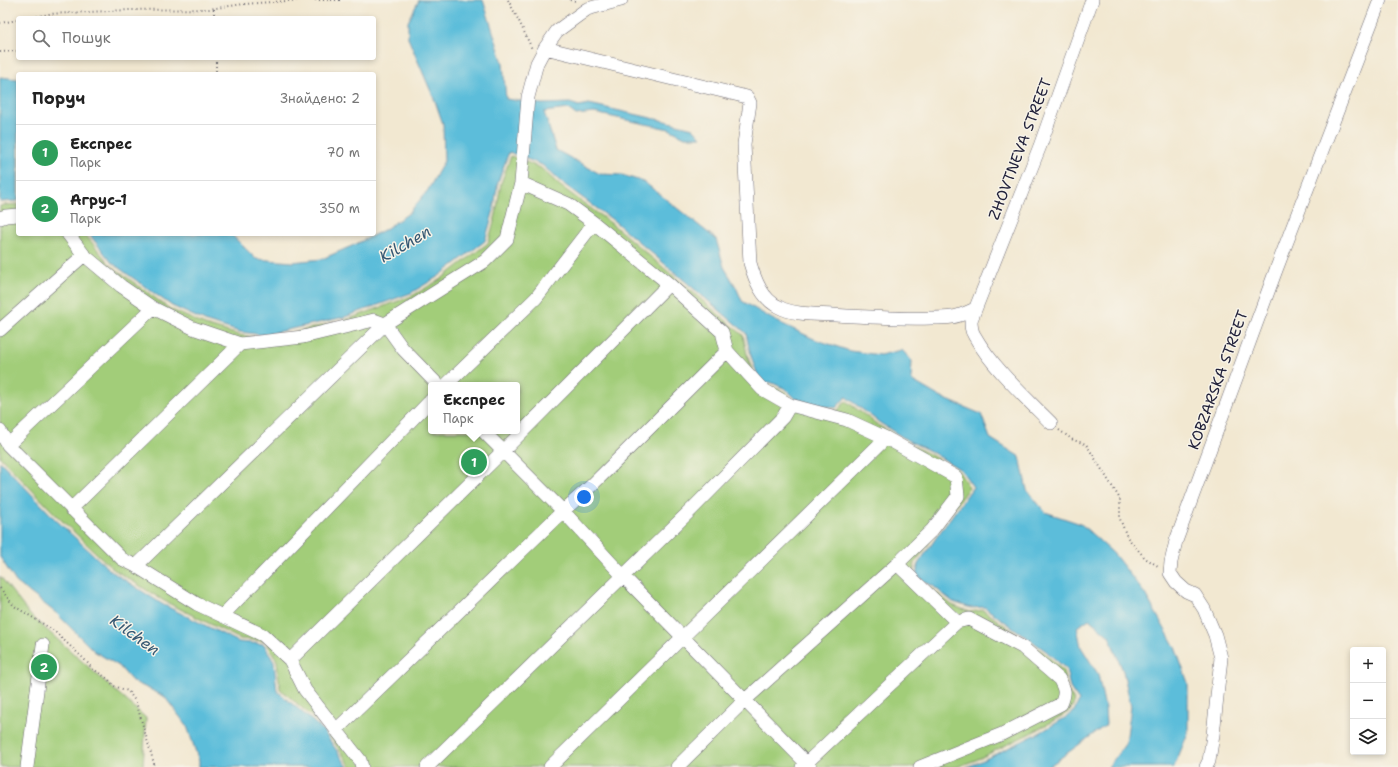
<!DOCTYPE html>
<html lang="uk">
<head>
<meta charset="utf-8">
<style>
  body { margin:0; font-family:"Shantell Sans",sans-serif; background:#f6f6f6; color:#222 }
  .controls { position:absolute; right:12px; bottom:12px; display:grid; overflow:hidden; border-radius:4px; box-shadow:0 2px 6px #0003 }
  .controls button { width:36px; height:36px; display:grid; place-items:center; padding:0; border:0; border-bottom:1px solid #e0e0e0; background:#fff; color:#222; font:20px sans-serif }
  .you { position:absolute; left:584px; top:497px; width:14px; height:14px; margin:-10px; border:3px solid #fff; border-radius:50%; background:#1a73e8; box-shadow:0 0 0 6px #1a73e833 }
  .badge { display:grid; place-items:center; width:26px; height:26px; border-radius:50%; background:#0b8043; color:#fff; font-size:13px; font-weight:700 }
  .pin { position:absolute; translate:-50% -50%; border:2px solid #fff; box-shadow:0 1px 4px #0006 }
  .popup { position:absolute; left:428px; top:382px; width:92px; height:52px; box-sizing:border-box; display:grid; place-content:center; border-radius:4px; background:#fff; filter:drop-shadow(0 1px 3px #0005); font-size:13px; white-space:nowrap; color:#767676 }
  .popup b { font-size:15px; color:#222 }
  .popup::after { content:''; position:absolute; left:50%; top:100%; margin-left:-8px; border:8px solid transparent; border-top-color:#fff }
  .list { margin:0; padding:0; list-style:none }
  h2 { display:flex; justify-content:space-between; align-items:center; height:52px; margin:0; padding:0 16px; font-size:17px }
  h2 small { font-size:13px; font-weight:400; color:#767676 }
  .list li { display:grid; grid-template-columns:26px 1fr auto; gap:12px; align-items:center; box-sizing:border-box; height:56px; padding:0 16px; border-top:1px solid #e0e0e0 }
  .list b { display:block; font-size:15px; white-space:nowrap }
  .list p { margin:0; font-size:13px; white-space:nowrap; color:#767676 }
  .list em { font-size:13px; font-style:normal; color:#767676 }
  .icon { flex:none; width:22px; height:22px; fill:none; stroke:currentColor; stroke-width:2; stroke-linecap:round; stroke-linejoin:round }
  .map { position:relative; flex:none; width:1398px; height:767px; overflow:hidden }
  .search { position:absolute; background:#fff; box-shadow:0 2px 6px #0003; left:16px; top:16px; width:360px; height:44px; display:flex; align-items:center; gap:10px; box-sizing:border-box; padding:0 14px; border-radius:4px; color:#767676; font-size:15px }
  .panel { position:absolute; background:#fff; box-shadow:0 2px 6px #0003; left:16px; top:72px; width:360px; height:164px; border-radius:4px }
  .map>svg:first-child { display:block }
  .green { fill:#a2cd79; stroke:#62785a; fill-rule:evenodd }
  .water { fill:#5cbdda; stroke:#3f708a }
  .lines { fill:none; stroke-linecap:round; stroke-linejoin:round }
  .minor-casing { stroke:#6b6770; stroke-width:14 }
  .path { stroke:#6b6770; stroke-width:2; stroke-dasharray:1 3; stroke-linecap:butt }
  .minor { stroke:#fff; stroke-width:13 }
  .labels { text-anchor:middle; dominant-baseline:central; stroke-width:3; stroke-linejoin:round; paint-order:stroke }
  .street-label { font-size:15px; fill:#22223b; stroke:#f7f3e8 }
  .water-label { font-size:16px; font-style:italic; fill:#365873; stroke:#f7f3e8 }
</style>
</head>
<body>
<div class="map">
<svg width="1398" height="767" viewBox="0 0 1398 767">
  <rect width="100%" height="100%" fill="#f7f3e8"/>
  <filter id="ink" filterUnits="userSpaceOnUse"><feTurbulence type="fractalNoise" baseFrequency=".025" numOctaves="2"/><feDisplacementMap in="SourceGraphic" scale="8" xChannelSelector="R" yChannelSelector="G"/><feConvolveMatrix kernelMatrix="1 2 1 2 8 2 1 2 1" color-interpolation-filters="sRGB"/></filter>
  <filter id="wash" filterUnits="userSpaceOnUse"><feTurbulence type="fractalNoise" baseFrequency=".012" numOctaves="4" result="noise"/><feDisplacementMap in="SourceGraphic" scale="16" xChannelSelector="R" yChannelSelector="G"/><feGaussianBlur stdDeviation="0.9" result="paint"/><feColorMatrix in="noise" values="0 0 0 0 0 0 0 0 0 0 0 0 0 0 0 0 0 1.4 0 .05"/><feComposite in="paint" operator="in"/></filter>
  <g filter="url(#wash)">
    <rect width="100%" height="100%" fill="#f2e8d1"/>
    <path class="green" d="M 511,156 L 541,168 L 559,185 L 612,224 L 743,335 L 747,354 L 758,388 L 770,386 L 784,392 L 794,401 L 837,411 L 846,401 L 878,425 L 905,442 L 929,454 L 959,472 L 969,487 L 935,534 L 915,563 L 913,578 L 931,589 L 952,605 L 970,612 L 983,610 L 1044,653 L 1063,671 L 1067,690 L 1075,701 L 1070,711 L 1039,729 L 976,760 L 957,767 L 351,767 L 324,727 L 280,689 L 277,661 L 266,641 L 240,639 L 164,601 L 113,569 L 57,516 L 0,457 L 0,206 L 4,205 L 18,204 L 18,234 L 85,234 L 110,265 L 170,309 L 205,325 L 239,335 L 265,339 L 346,320 L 412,296 L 441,279 L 488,243 L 496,214 L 501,183 ZM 431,385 L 517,385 L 517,431 L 431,431 Z
      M 0,576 L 30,615 L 146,718 L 143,767 L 0,767 Z"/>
    <path class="water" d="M 419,0 L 483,0 L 503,63 L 506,99 L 542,104 L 570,103 L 579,106 L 589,104 L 669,122 L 693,128 L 701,137 L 685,137 L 669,129 L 594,113 L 576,115 L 568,109 L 544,112 L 556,150 L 600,174 L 622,175 L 644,182 L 716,239 L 724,267 L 736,287 L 742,301 L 774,320 L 814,339 L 850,351 L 880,355 L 902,350 L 912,361 L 911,380 L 940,397 L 981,414 L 990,438 L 1020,457 L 1027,490 L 1045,512 L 1081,524 L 1114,554 L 1145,594 L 1175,647 L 1188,683 L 1188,733 L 1174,767 L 1108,767 L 1126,743 L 1131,706 L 1123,671 L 1109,636 L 1089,619 L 1077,627 L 1081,647 L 1098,674 L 1105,708 L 1106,725 L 1048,767 L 966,767 L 977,763 L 1041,732 L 1073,713 L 1079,701 L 1070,688 L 1066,669 L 1046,651 L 984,607 L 971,608 L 953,602 L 933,586 L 916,577 L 918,564 L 938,535 L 973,487 L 961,470 L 930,451 L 907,440 L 880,423 L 846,397 L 836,408 L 811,404 L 795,398 L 786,389 L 770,382 L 761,385 L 750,353 L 746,333 L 614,221 L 561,182 L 542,165 L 509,152 L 498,182 L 493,213 L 485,241 L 439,276 L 411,293 L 345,317 L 264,335 L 240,332 L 207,322 L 172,306 L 112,263 L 89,234 L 231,234 L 256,259 L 292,262 L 322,259 L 354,245 L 384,230 L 409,213 L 428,190 L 444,161 L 443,124 L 435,101 L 408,38 L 408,22 Z
      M 0,77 L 18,79 L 18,201 L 0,202 Z
      M 0,461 L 55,519 L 111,571 L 162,604 L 239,642 L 264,644 L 274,662 L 277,691 L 322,729 L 348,767 L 199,767 L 199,761 L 187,726 L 164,696 L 132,681 L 119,666 L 94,651 L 56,613 L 16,582 L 0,557 Z"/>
  </g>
  <g filter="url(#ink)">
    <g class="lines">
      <defs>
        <path id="minor" d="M 545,48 L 747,97 L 750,103 L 744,144 L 750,263 C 755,280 762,299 779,307 C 793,315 818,314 833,315 C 866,317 898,319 931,318 C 938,318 945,318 952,317 C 961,316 968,312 975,309
          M 521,183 L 568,204 L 594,223 L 669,284 L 722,332 L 727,351 L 762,389 L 790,405 L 847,420 L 886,438 L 956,477 L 958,496 L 932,530 L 897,564 L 744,701 L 677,767
          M 0,218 L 6,216 L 18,215
          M 68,234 L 84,255 L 121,286 L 153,308 L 193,328 L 240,344 L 303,337 L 374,320 L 385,324 L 403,349 L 438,385
          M 0,330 L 84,255
          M 446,385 L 536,298 L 594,223
          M 1051,423 C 1025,397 992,367 974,335 C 971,330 971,326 971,320 L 1040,146 L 1092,0
          M 0,431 L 8,445 L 122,559 L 136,566 L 197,604 L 263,635 L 290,660 L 305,690 L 360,760 L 362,767
          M 483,431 L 563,511 L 623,576 L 810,767
          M 8,445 L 153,308
          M 71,509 L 240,344
          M 897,564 L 957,622 L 969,619 L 1022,647 L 1059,679 C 1065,689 1066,693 1061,704 L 1002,734 L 920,767
          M 136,566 L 385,324 L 485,261 L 507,239 L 521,183 L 528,97 L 537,63 L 545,48 L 557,31 L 587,9 L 621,0
          M 223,615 L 431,400
          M 290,660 L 503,451 L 669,284
          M 336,730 L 563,511 L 591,486 L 727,351
          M 27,767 L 43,645
          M 427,767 L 692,509 L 783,417 L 790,405
          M 550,767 L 886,438
          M 802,767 L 957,622
          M 1206,767 L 1209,761 L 1213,735 L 1221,658 L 1215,635 L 1204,609 L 1195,595 L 1186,591 L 1176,582 L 1170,573 L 1171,562 L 1176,541 L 1276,270 L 1380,0"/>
      </defs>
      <use href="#minor" class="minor-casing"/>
      <path class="path" d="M 315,0 L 342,0
        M 508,0 L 520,23 L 532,49
        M 570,0 L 577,1
        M 29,18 L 49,14 L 128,10 L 209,9 L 244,4 L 301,0
        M 214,18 L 214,8
        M 0,23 L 18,20
        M 0,52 L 18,51
        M 216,58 L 216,74
        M 1059,430 L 1073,440 L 1086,444 L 1120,499 L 1120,519 L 1127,537 L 1145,558 L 1158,566
        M 0,588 L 14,606 L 53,630 L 83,658 L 93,669 L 108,679 L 114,686 L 128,691 L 136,702 L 155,767"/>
      <use href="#minor" class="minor"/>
    </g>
  </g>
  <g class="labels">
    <g class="street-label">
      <text transform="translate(1020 149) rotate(-69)">ZHOVTNEVA STREET</text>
      <text transform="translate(1218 380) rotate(-70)">KOBZARSKA STREET</text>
    </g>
    <g class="water-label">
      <text transform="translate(405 244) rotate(-30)">Kilchen</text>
      <text transform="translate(135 635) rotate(36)">Kilchen</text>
    </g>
  </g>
</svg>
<div class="controls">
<button>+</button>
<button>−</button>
<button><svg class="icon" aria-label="layers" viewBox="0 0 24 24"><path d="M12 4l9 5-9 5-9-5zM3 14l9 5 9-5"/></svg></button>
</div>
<div class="you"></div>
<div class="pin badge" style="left:474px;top:462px;background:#2e9e5b">1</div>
<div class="popup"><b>Експрес</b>Парк</div>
<div class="pin badge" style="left:44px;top:667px;background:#2e9e5b">2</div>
<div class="search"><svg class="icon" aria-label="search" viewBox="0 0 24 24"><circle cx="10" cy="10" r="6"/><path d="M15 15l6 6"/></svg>Пошук</div>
<section class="panel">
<h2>Поруч<small>Знайдено: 2</small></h2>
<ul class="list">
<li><span class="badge" style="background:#2e9e5b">1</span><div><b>Експрес</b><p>Парк</p></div><em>70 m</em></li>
<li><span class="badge" style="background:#2e9e5b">2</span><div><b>Агрус-1</b><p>Парк</p></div><em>350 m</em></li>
</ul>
</section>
</div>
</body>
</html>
